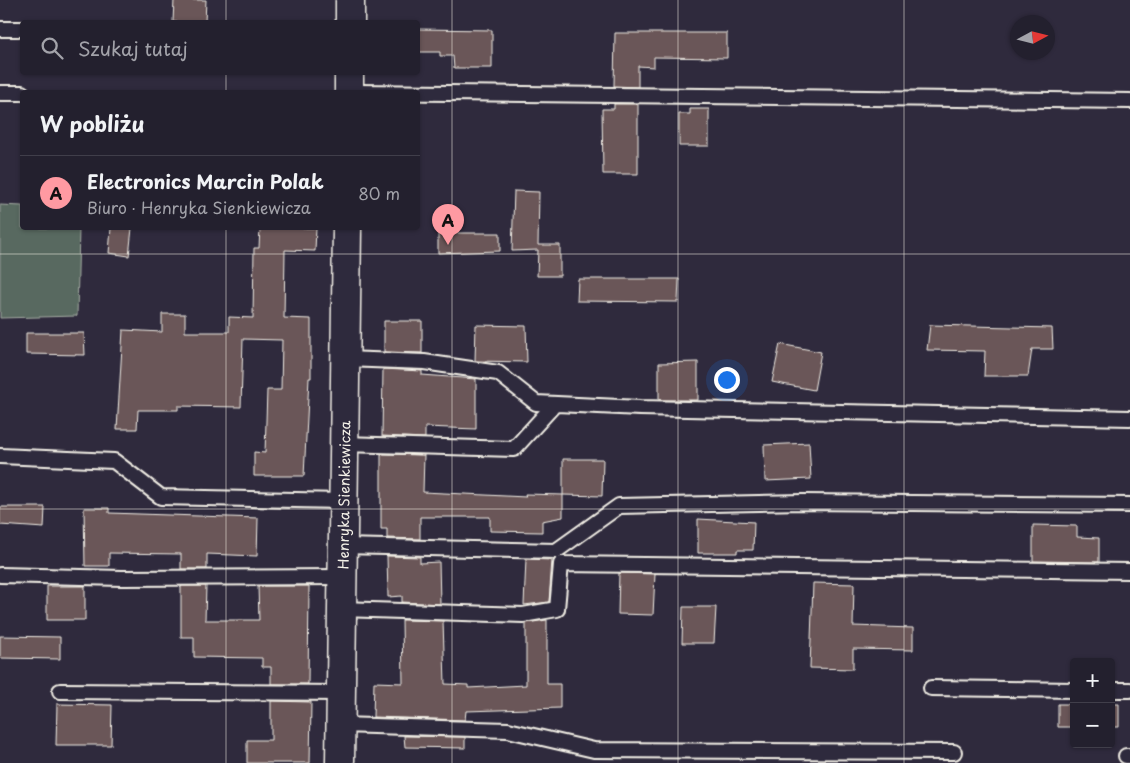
<!DOCTYPE html>
<html lang="pl">
<head>
<meta charset="utf-8">
<style>
  body { margin:0; font-family:"Playpen Sans",sans-serif; background:#2b2836; color:#f1f3f6 }
  .controls { position:absolute; right:15px; bottom:15px; display:grid; overflow:hidden; border-radius:5px; box-shadow:0 1px 4px #0004 }
  .controls button { width:45px; height:45px; display:grid; place-items:center; padding:0; border:0; border-bottom:1px solid #403e4a; background:#23202e; color:#f1f3f6; font:25px sans-serif }
  .compass { position:absolute; left:1010px; top:15px; width:45px; height:45px; border-radius:50%; background:#23202e; box-shadow:0 1px 4px #0004; rotate:83deg }
  .you { position:absolute; left:726px; top:379px; width:18px; height:18px; margin:-12px; border:4px solid #fff; border-radius:50%; background:#1a73e8; box-shadow:0 0 0 8px #1a73e833 }
  .badge { display:grid; place-items:center; width:32px; height:32px; border-radius:50%; background:#ff9aa2; color:#111; font-size:16px; font-weight:700 }
  .pin { position:absolute; translate:-50% -41px; filter:drop-shadow(0 1px 2px #0008) }
  .pin::after { content:''; position:absolute; top:26px; width:18px; height:15px; background:inherit; clip-path:polygon(0 0,100% 0,50% 100%) }
  .list { margin:0; padding:0; list-style:none }
  h2 { display:flex; justify-content:space-between; align-items:center; height:65px; margin:0; padding:0 20px; font-size:21px }
  h2 small { font-size:16px; font-weight:400; color:#a3a3aa }
  .list li { display:grid; grid-template-columns:32px 1fr auto; gap:15px; align-items:center; box-sizing:border-box; height:75px; padding:0 20px; border-top:1px solid #403e4a }
  .list b { display:block; font-size:19px; white-space:nowrap }
  .list p { margin:0; font-size:16px; white-space:nowrap; color:#a3a3aa }
  .list em { font-size:16px; font-style:normal; color:#a3a3aa }
  .icon { flex:none; width:28px; height:28px; fill:none; stroke:currentColor; stroke-width:2; stroke-linecap:round; stroke-linejoin:round }
  .map { position:relative; flex:none; width:1130px; height:763px; overflow:hidden }
  .search { position:absolute; background:#23202e; box-shadow:0 1px 4px #0004; left:20px; top:20px; width:400px; height:55px; display:flex; align-items:center; gap:12px; box-sizing:border-box; padding:0 18px; border-radius:5px; color:#a3a3aa; font-size:19px }
  .panel { position:absolute; background:#23202e; box-shadow:0 1px 4px #0004; left:20px; top:90px; width:400px; height:140px; border-radius:5px }
  .map>svg:first-child { display:block }
  .green { fill:#586960; stroke:#a6ada4 }
  .building { fill:#6b5659; stroke:#f4f1e8 }
  .lines { fill:none; stroke-linecap:round; stroke-linejoin:round }
  .lane-casing { stroke:#f4f1e8; stroke-width:18 }
  .secondary-casing { stroke:#f4f1e8; stroke-width:31 }
  .lane { stroke:#2f2a3d; stroke-width:14 }
  .secondary { stroke:#2f2a3d; stroke-width:28 }
  .grid { fill:none; stroke:#f4f1e8; stroke-width:1; stroke-opacity:0.55 }
  .labels { text-anchor:middle; dominant-baseline:central; stroke-width:4; stroke-linejoin:round; paint-order:stroke }
  .street-label { font-size:14px; fill:#f4f1e8; stroke:#2f2a3d }
</style>
</head>
<body>
<div class="map">
<svg width="1130" height="763" viewBox="0 0 1130 763">
  <rect width="100%" height="100%" fill="#2f2a3d"/>
  <filter id="ink" filterUnits="userSpaceOnUse"><feTurbulence type="fractalNoise" baseFrequency=".02" numOctaves="2"/><feDisplacementMap in="SourceGraphic" scale="10" xChannelSelector="R" yChannelSelector="G"/><feConvolveMatrix kernelMatrix="1 2 1 2 8 2 1 2 1" color-interpolation-filters="sRGB"/></filter>
  <g filter="url(#ink)">
    <path class="green" d="M 0,205 L 22,206 L 22,228 L 79,228 L 77,316 L 0,318 Z"/>
    <path class="building" d="M 174,0 L 206,0 L 205,22 L 173,22 Z
      M 418,29 L 492,30 L 492,68 L 454,68 L 453,56 L 440,56 L 440,52 L 418,52 Z
      M 615,33 L 727,33 L 727,58 L 654,57 L 654,67 L 638,66 L 638,87 L 614,86 Z
      M 614,104 L 638,104 L 638,174 L 603,174 L 602,109 L 614,109 Z
      M 690,109 L 709,109 L 709,146 L 679,146 L 679,114 L 690,114 Z
      M 514,191 L 539,192 L 538,245 L 560,245 L 560,276 L 537,276 L 538,250 L 512,251 Z
      M 111,228 L 132,228 L 129,256 L 109,253 Z
      M 260,228 L 316,228 L 315,251 L 285,250 L 284,318 L 311,319 L 311,378 L 309,378 L 304,476 L 254,476 L 254,452 L 265,453 L 267,390 L 281,390 L 282,340 L 243,339 L 241,407 L 178,406 L 178,410 L 138,410 L 137,429 L 117,429 L 123,330 L 162,332 L 162,314 L 185,314 L 185,332 L 229,332 L 229,317 L 253,318 L 254,248 L 259,248 Z
      M 438,233 L 500,233 L 500,251 L 438,253 Z
      M 578,279 L 679,279 L 678,302 L 577,301 Z
      M 384,321 L 422,321 L 422,353 L 384,352 Z
      M 476,325 L 526,326 L 527,362 L 475,361 Z
      M 930,325 L 1052,328 L 1053,349 L 1032,349 L 1028,376 L 984,376 L 985,351 L 927,350 Z
      M 26,333 L 84,333 L 85,355 L 26,354 Z
      M 780,344 L 821,352 L 814,390 L 772,382 Z
      M 698,362 L 698,400 L 659,400 L 659,363 Z
      M 383,369 L 422,371 L 422,375 L 476,379 L 476,429 L 425,427 L 425,438 L 382,436 Z
      M 809,443 L 811,479 L 765,481 L 764,445 Z
      M 381,454 L 424,455 L 423,492 L 526,497 L 525,494 L 563,495 L 563,459 L 603,459 L 602,496 L 563,495 L 563,517 L 542,521 L 542,532 L 490,531 L 490,517 L 420,517 L 420,539 L 387,538 L 387,529 L 381,529 Z
      M 0,507 L 45,507 L 44,528 L 0,525 Z
      M 84,508 L 109,508 L 109,513 L 258,518 L 257,556 L 207,554 L 207,569 L 181,569 L 181,554 L 109,553 L 109,566 L 85,566 Z
      M 698,519 L 754,522 L 753,550 L 737,550 L 737,553 L 698,553 Z
      M 1033,525 L 1077,526 L 1077,537 L 1099,538 L 1099,562 L 1033,561 Z
      M 387,556 L 420,557 L 420,563 L 439,562 L 440,604 L 402,602 L 402,596 L 388,597 Z
      M 526,559 L 552,560 L 549,602 L 524,605 Z
      M 619,573 L 655,574 L 653,615 L 618,614 Z
      M 813,583 L 854,584 L 853,626 L 913,628 L 913,650 L 853,649 L 853,669 L 810,668 Z
      M 47,586 L 85,586 L 85,620 L 47,620 Z
      M 181,586 L 206,586 L 205,620 L 259,620 L 258,586 L 309,586 L 308,684 L 271,684 L 271,667 L 262,667 L 262,658 L 194,657 L 194,637 L 181,637 Z
      M 683,607 L 716,607 L 714,643 L 682,643 Z
      M 402,620 L 443,621 L 445,684 L 468,685 L 468,688 L 526,685 L 526,623 L 547,620 L 547,684 L 560,684 L 560,708 L 466,711 L 465,720 L 373,717 L 374,682 L 403,683 Z
      M 0,636 L 60,637 L 60,659 L 0,658 Z
      M 271,701 L 311,702 L 310,763 L 247,763 L 247,740 L 271,740 Z
      M 57,704 L 112,705 L 111,745 L 56,745 Z
      M 1058,704 L 1074,704 L 1074,727 L 1058,727 Z
      M 1111,704 L 1119,704 L 1119,727 L 1111,727 Z
      M 404,736 L 465,737 L 465,748 L 405,747 Z"/>
    <g class="lines">
      <defs>
        <path id="lane" d="M 0,29 L 22,29
          M 357,92 L 1130,101
          M 0,93 L 22,93
          M 345,359 L 424,362 L 498,373 L 536,403 L 640,408 L 1130,418
          M 343,444 L 514,449 L 555,404
          M 0,456 L 114,461 L 161,497 L 342,501
          M 342,546 L 556,551 L 619,506 L 803,502 L 1130,505
          M 0,575 L 122,578 L 342,577
          M 341,609 L 523,615 L 557,609 L 561,564 L 1130,571
          M 931,688 L 1074,690
          M 1111,690 L 1130,690
          M 60,691 L 340,693
          M 340,725 L 508,730 L 594,750 L 954,752
          M 1126,756 L 1130,756"/>
        <g id="secondary">
          <path d="M 350,22 L 350,0"/>
          <path d="M 349,92 L 349,72"/>
          <path id="s1" d="M 340,763 L 347,228"/>
        </g>
      </defs>
      <use href="#lane" class="lane-casing"/>
      <use href="#secondary" class="secondary-casing"/>
      <use href="#lane" class="lane"/>
      <use href="#secondary" class="secondary"/>
    </g>
  </g>
  <path class="grid" d="M 226,0 L 226,22M 452,0 L 452,763M 678,0 L 678,763M 904,0 L 904,763M 226,72 L 226,92M 226,228 L 226,763M 0,254 L 1130,254M 0,509 L 1130,509"/>
  <g class="labels">
    <g class="street-label">
      <text stroke="none"><textPath href="#s1" startOffset="268">Henryka Sienkiewicza</textPath></text>
    </g>
  </g>
</svg>
<div class="controls">
<button>+</button>
<button>−</button>
</div>
<svg class="compass" viewBox="-18 -18 36 36"><path d="M0-13l5 13h-10z" fill="#e53935"/><path d="M0 13l5-13h-10z" fill="#a3a3aa"/></svg>
<div class="you"></div>
<div class="pin badge" style="left:448px;top:245px">A</div>
<div class="search"><svg class="icon" aria-label="search" viewBox="0 0 24 24"><circle cx="10" cy="10" r="6"/><path d="M15 15l6 6"/></svg>Szukaj tutaj</div>
<section class="panel">
<h2>W pobliżu<small></small></h2>
<ul class="list">
<li><span class="badge">A</span><div><b>Electronics Marcin Polak</b><p>Biuro · Henryka Sienkiewicza</p></div><em>80 m</em></li>
</ul>
</section>
</div>
</body>
</html>
